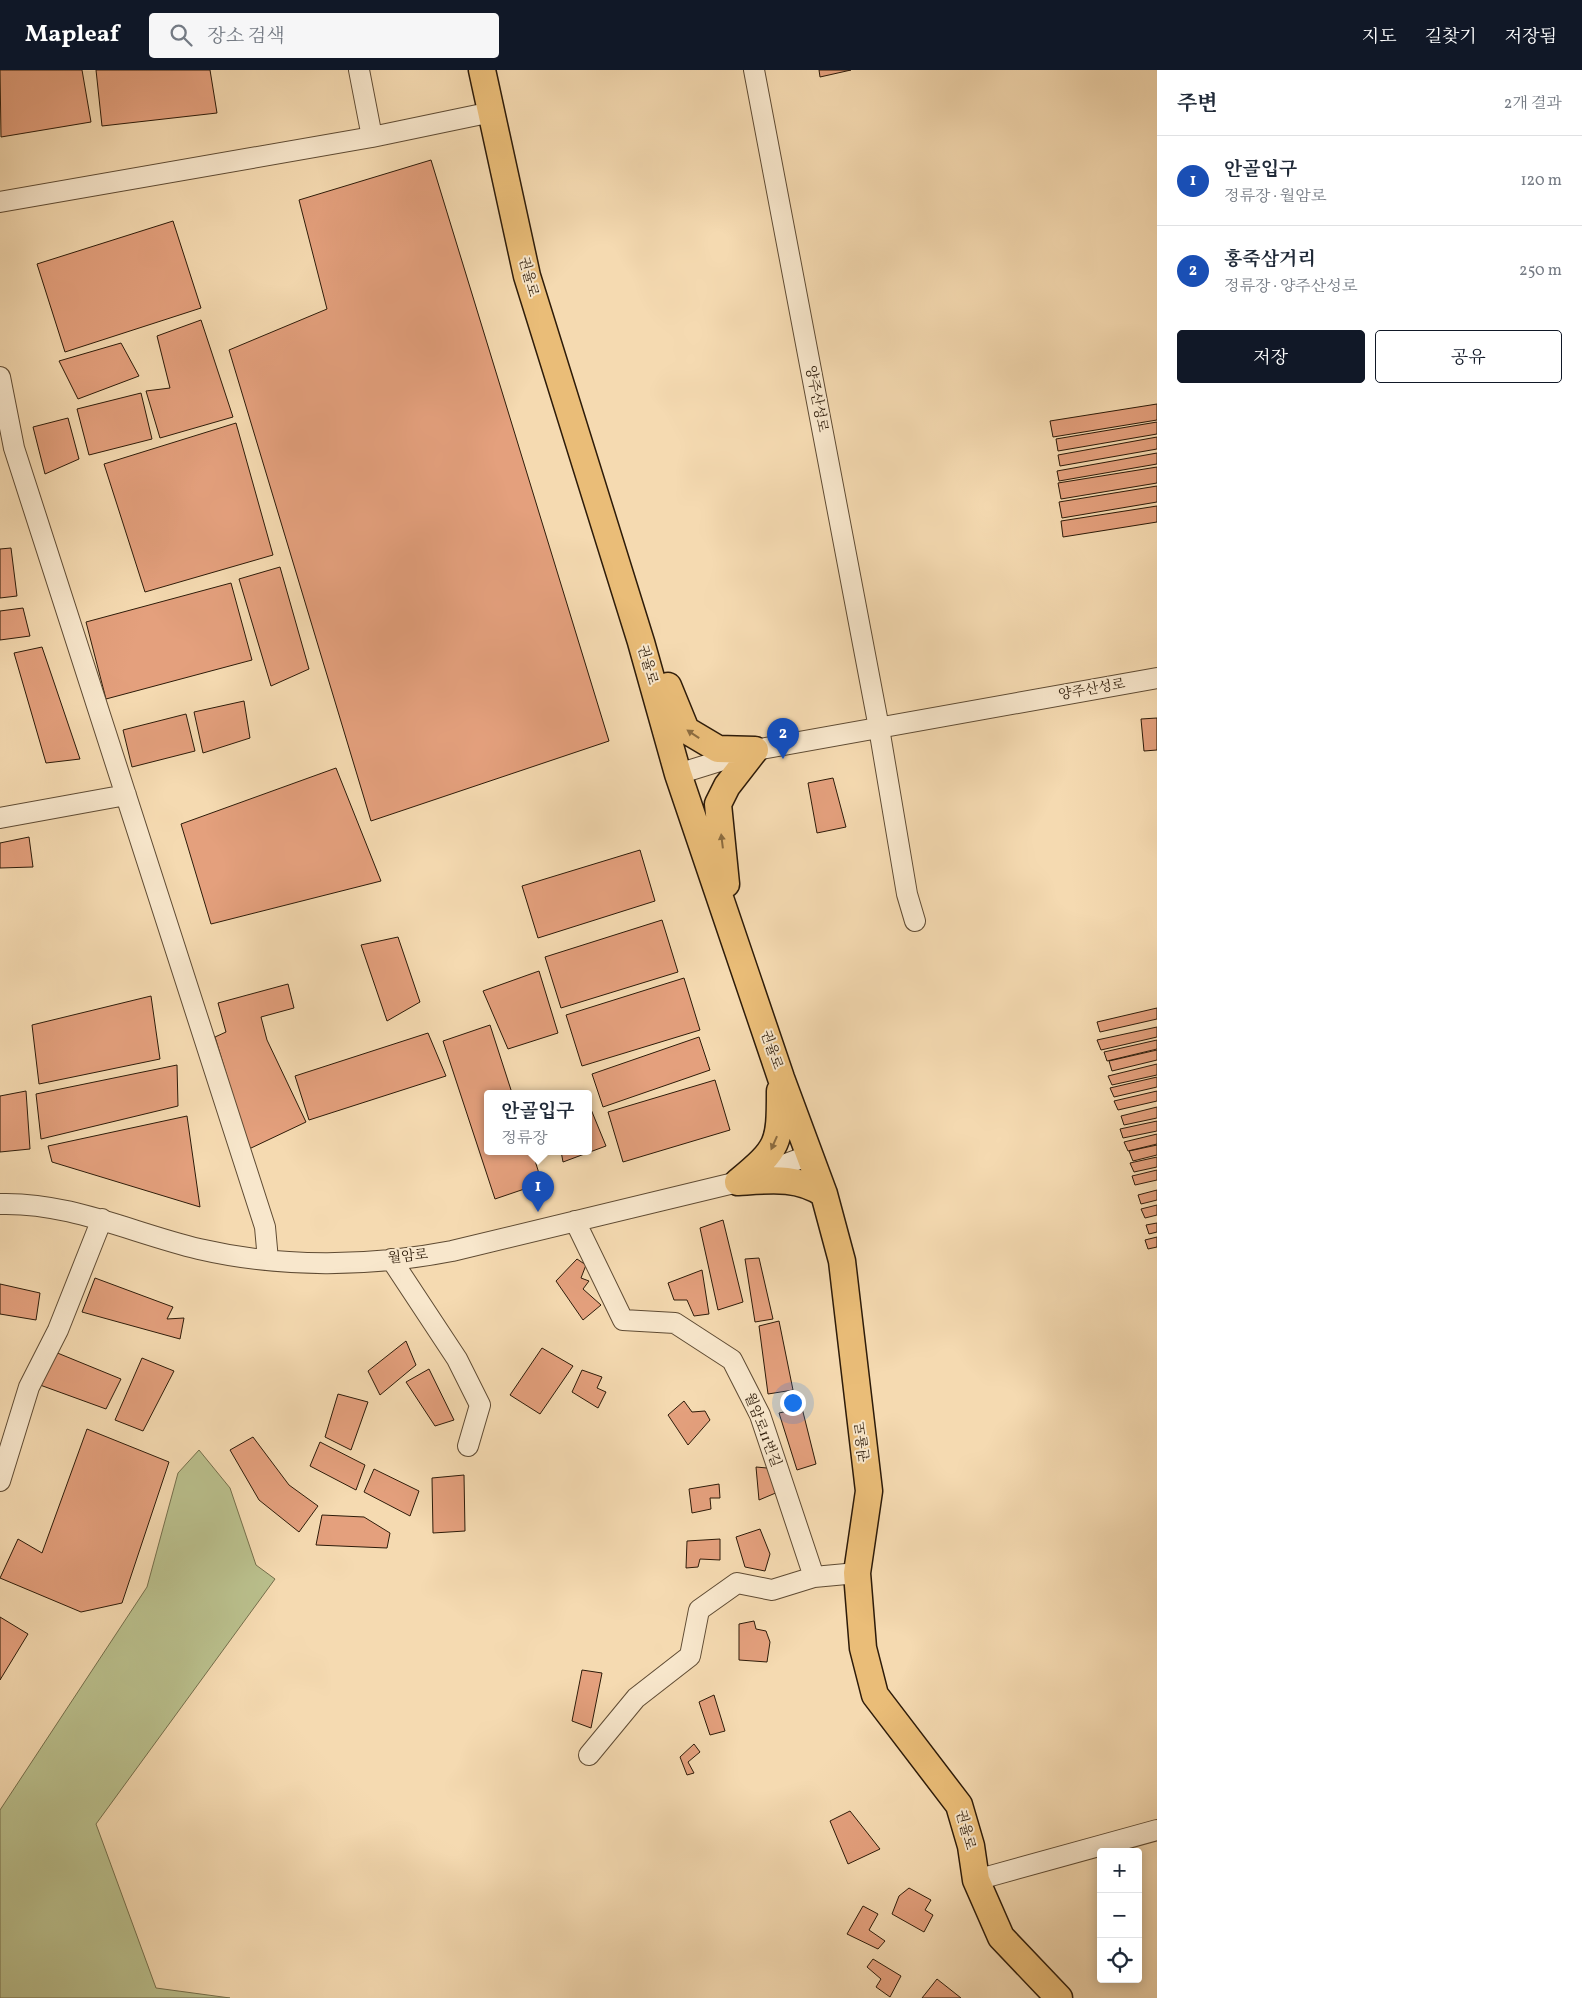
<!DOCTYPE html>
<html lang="ko">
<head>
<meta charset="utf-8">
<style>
  body { margin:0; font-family:Vollkorn,"Noto Serif KR",serif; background:#f6f6f7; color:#1f2937 }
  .controls { position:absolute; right:15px; bottom:15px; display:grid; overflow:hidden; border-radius:5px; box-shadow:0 2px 12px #0003 }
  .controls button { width:45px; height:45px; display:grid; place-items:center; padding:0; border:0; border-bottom:1px solid #e0e1e3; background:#fff; color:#1f2937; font:25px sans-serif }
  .you { position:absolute; left:792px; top:1332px; width:18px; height:18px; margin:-12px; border:4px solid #fff; border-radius:50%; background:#1a73e8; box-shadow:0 0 0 8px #1a73e833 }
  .badge { display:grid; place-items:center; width:32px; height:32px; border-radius:50%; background:#111827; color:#fff; font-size:16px; font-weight:700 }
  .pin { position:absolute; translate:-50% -41px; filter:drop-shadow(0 1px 2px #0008) }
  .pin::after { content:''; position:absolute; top:26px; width:18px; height:15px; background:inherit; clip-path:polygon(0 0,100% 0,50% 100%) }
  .popup { position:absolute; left:484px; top:1020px; width:108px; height:65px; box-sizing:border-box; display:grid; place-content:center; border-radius:5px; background:#fff; filter:drop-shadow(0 1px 4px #0005); font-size:16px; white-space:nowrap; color:#747a83 }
  .popup b { font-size:19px; color:#1f2937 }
  .popup::after { content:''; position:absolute; left:50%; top:100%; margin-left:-10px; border:10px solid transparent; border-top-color:#fff }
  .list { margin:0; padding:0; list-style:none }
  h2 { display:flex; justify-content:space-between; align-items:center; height:65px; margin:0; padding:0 20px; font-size:21px }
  h2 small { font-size:16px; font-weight:400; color:#747a83 }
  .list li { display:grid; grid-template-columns:32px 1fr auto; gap:15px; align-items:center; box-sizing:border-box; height:90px; padding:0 20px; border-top:1px solid #e0e1e3 }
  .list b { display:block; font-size:19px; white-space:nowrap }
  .list p { margin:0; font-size:16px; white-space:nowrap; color:#747a83 }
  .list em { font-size:16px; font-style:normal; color:#747a83 }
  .actions { display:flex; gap:10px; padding:15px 20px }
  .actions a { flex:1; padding:11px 0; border:1px solid #111827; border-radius:5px; text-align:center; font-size:18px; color:#111827 }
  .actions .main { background:#111827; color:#fff }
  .icon { flex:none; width:28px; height:28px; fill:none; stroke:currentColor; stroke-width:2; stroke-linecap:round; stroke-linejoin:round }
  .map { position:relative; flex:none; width:1157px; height:1928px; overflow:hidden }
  header { display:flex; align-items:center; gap:30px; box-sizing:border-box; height:70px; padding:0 25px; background:#111827; color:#fff }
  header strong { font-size:24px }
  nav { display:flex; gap:28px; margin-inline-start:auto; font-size:18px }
  .search { width:350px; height:45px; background:#f6f6f7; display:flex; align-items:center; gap:12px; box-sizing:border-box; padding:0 18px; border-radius:5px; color:#747a83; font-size:19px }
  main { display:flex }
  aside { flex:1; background:#fff }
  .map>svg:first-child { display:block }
  .green { fill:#bac08d; stroke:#746e4b }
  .building { fill:#e4a07d; stroke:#2d1b09 }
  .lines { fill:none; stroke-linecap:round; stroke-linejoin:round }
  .minor-casing { stroke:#5f4b33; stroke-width:22 }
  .major-casing { stroke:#2d1b09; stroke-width:29 }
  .minor { stroke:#f8e7cc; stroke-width:20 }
  .major { stroke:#eabd78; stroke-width:26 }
  .oneway { fill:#8c6c40 }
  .labels { text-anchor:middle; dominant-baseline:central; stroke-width:4; stroke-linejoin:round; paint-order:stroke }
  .street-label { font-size:14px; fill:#2d1b09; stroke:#f8e7cc }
</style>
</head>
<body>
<header>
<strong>Mapleaf</strong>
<div class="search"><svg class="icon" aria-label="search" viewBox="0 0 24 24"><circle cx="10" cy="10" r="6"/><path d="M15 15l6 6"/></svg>장소 검색</div>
<nav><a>지도</a><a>길찾기</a><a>저장됨</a></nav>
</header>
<main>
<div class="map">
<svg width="1157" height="1928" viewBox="0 0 1157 1928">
  <rect width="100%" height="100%" fill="#f5dab1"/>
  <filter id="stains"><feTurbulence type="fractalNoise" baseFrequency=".004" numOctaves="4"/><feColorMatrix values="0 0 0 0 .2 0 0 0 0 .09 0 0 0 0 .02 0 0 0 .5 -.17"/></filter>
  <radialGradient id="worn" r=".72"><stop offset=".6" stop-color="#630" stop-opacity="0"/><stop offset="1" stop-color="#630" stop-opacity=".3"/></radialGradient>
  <path class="green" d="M 199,1380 L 230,1418 L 256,1495 L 275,1509 L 96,1754 L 156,1918 L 230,1928 L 0,1928 L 0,1740 L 147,1517 L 178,1403 Z"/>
  <path class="building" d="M 0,0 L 82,0 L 91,52 L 1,67 Z
    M 96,0 L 210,0 L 217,43 L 102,56 Z
    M 819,0 L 851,0 L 820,7 Z
    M 431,90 L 609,671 L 371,751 L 229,280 L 327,239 L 299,130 Z
    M 173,151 L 201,238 L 65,282 L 37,194 Z
    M 201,250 L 233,347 L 160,368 L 146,321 L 170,318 L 157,266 Z
    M 121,273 L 139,306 L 78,329 L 59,291 Z
    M 141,323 L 152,369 L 89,385 L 77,339 Z
    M 1157,334 L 1157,350 L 1053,367 L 1050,351 Z
    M 68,348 L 79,389 L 45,404 L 33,357 Z
    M 1157,352 L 1157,364 L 1058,381 L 1056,369 Z
    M 236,353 L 273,485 L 145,522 L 104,394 Z
    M 1157,367 L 1157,379 L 1060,396 L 1058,385 Z
    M 1157,383 L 1157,394 L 1059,411 L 1057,401 Z
    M 1157,397 L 1157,413 L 1061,429 L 1058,413 Z
    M 1157,416 L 1157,432 L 1062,448 L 1059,432 Z
    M 1157,436 L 1157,452 L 1063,467 L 1061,451 Z
    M 11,478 L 17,526 L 0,528 L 0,479 Z
    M 280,497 L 309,599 L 271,616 L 239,509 Z
    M 231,513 L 252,590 L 106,629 L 86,552 Z
    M 23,538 L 30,566 L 0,570 L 0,541 Z
    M 42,577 L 80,689 L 46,693 L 14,583 Z
    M 244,631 L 250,668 L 203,683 L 194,642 Z
    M 186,644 L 195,681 L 132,697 L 123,660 Z
    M 1157,648 L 1157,680 L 1144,681 L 1141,649 Z
    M 336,698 L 381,811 L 211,854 L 181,754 Z
    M 833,708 L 846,757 L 817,763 L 808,713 Z
    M 29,767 L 33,797 L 0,798 L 0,773 Z
    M 640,780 L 655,831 L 538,868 L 522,816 Z
    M 662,850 L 678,902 L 561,938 L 545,887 Z
    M 398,867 L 420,932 L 387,951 L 361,875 Z
    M 539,901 L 558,963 L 508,979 L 483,921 Z
    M 684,908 L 700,960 L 582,996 L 566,945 Z
    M 288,914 L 294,938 L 261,947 L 267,970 L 306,1052 L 249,1079 L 215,967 L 226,962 L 218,933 Z
    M 151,926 L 160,989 L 39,1014 L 32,955 Z
    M 1157,938 L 1157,949 L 1100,962 L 1097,952 Z
    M 490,955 L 512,1023 L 488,1023 L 488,1081 L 532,1081 L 542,1113 L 495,1129 L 443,971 Z
    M 1157,957 L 1157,967 L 1101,980 L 1097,970 Z
    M 428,963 L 446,1006 L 309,1050 L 295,1006 Z
    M 699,967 L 710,1000 L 603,1037 L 592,1004 Z
    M 1157,970 L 1157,979 L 1107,991 L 1104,982 Z
    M 1157,980 L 1157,990 L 1112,1001 L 1109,991 Z
    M 1157,994 L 1157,1005 L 1112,1015 L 1108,1006 Z
    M 177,995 L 178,1036 L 41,1069 L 36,1024 Z
    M 1157,1007 L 1157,1017 L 1114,1027 L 1110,1018 Z
    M 715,1010 L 730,1060 L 623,1092 L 608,1042 Z
    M 26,1021 L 30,1079 L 0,1082 L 0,1026 Z
    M 1157,1021 L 1157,1031 L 1118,1040 L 1114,1031 Z
    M 588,1032 L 606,1076 L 563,1092 L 561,1081 L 588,1081 Z
    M 1157,1037 L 1157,1048 L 1124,1055 L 1121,1046 Z
    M 187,1046 L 200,1137 L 52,1092 L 48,1076 Z
    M 1157,1051 L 1157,1061 L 1123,1068 L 1120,1059 Z
    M 1157,1064 L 1157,1074 L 1128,1081 L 1124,1072 Z
    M 1157,1075 L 1157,1085 L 1133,1091 L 1129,1081 Z
    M 1157,1087 L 1157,1097 L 1134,1102 L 1130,1093 Z
    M 1157,1100 L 1157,1110 L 1135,1115 L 1132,1106 Z
    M 1157,1120 L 1157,1130 L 1141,1134 L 1138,1125 Z
    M 1157,1135 L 1157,1145 L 1145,1148 L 1141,1139 Z
    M 723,1150 L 743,1232 L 718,1240 L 700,1158 Z
    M 1157,1153 L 1157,1162 L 1149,1164 L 1146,1155 Z
    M 1157,1167 L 1157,1177 L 1148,1179 L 1145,1170 Z
    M 759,1188 L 773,1249 L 755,1252 L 745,1189 Z
    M 577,1189 L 586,1195 L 581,1208 L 589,1211 L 583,1219 L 601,1235 L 583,1250 L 556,1211 Z
    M 702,1200 L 709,1244 L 694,1246 L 687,1230 L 674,1230 L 668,1213 Z
    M 95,1208 L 173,1237 L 167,1249 L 184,1248 L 180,1269 L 82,1242 Z
    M 0,1214 L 40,1223 L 36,1250 L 0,1244 Z
    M 779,1251 L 793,1320 L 768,1324 L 759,1256 Z
    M 406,1271 L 416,1295 L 380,1325 L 368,1301 Z
    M 542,1278 L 573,1296 L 540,1344 L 510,1325 Z
    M 55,1282 L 121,1309 L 106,1339 L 40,1315 Z
    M 142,1288 L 174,1301 L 143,1361 L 115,1350 Z
    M 429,1299 L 454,1350 L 435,1356 L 406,1312 Z
    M 582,1300 L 602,1307 L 597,1318 L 606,1322 L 598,1338 L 572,1322 Z
    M 338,1324 L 368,1332 L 351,1380 L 325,1367 Z
    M 684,1331 L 692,1342 L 705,1341 L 710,1350 L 688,1375 L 668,1345 Z
    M 802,1338 L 816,1394 L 797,1400 L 779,1343 Z
    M 87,1359 L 169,1392 L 122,1533 L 81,1542 L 0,1508 L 18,1469 L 42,1483 Z
    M 253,1367 L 289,1415 L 318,1436 L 299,1462 L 259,1430 L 230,1380 Z
    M 320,1372 L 365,1395 L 356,1420 L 310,1396 Z
    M 756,1397 L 767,1398 L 778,1422 L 759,1430 Z
    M 374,1399 L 419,1421 L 410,1446 L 364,1422 Z
    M 464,1405 L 465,1461 L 433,1463 L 432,1408 Z
    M 719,1414 L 720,1428 L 710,1428 L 711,1439 L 692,1443 L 689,1419 Z
    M 322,1445 L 364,1447 L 390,1463 L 387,1478 L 316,1475 Z
    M 760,1459 L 770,1484 L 765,1501 L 745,1497 L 736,1467 Z
    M 720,1469 L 720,1490 L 700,1489 L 698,1497 L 686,1498 L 687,1471 Z
    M 0,1547 L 28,1564 L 0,1610 Z
    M 754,1551 L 756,1559 L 766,1561 L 770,1572 L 767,1592 L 739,1590 L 739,1554 Z
    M 582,1600 L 602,1603 L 591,1658 L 572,1651 Z
    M 714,1625 L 725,1661 L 710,1665 L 699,1632 Z
    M 694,1674 L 700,1682 L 688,1692 L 694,1703 L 687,1705 L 680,1687 Z
    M 850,1741 L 880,1779 L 848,1794 L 830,1751 Z
    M 909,1818 L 931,1830 L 925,1840 L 933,1845 L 924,1862 L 892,1844 L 899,1826 Z
    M 863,1836 L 878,1844 L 869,1860 L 885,1871 L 878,1879 L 847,1864 Z
    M 873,1889 L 901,1906 L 890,1927 L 876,1917 L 881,1909 L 867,1897 Z
    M 937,1909 L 961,1928 L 922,1928 Z"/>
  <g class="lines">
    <defs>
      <path id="minor" d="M 359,0 L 372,67
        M 754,0 L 879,658 L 907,824 L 915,851
        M 0,132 L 372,67 L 492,42
        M 0,307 L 14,378 L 265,1157 L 268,1190
        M 678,704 L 755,680 L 1157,608
        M 0,748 L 126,725
        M 0,1134 C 70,1132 132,1163 199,1179 C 281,1198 370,1197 452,1181 L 738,1112 L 810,1085
        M 575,1151 L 623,1250 L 675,1253 L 732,1290 L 760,1345 L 814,1507
        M 391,1189 L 457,1289 L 480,1335 L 468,1376
        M 0,1411 L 29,1317 L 58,1260 L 102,1149
        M 589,1685 L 636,1628 L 690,1586 L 699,1540 L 737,1513 L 772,1520 L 814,1507 L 857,1503
        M 976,1810 L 1157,1760"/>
      <path id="major" d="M 482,0 L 527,206 L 641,572 L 678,704 L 781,1008 L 824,1124 L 842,1191 L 869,1421 L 857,1503 L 863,1578 L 875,1625 L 959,1735 L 971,1776 L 976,1810 L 1001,1867 L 1059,1928
        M 668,616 L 686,660 L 718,679 L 755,680
        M 726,814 L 718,734 L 727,716 L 755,680
        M 738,1112 C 779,1078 780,1074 780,1021
        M 738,1112 C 769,1110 798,1106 824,1124"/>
    </defs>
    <use href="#minor" class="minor-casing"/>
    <use href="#major" class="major-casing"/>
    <use href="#minor" class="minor"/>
    <use href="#major" class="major"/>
  </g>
  <defs><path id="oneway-solid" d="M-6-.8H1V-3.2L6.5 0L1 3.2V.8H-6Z" transform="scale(1.25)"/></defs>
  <g class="oneway">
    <use href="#oneway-solid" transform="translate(693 664) rotate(-146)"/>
    <use href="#oneway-solid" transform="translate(722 771) rotate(-97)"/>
    <use href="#oneway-solid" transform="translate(774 1073) rotate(114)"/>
  </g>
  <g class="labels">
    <g class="street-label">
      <text transform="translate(528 207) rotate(75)">권율로</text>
      <text transform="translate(816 329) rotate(79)">양주산성로</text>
      <text transform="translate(647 595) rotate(74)">권율로</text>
      <text transform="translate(1092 620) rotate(-10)">양주산성로</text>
      <text transform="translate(771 980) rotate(71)">권율로</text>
      <text transform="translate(408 1187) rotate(-6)">월암로</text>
      <text transform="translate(762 1360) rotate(69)">월암로11번길</text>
      <text transform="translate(863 1372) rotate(-97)">권율로</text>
      <text transform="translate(965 1760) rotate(75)">권율로</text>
    </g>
  </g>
  <rect width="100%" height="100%" filter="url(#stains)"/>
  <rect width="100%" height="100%" fill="url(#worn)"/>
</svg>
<div class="controls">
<button>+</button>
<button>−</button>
<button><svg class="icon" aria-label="locate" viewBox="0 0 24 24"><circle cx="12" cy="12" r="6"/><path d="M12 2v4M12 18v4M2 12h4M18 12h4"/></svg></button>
</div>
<div class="you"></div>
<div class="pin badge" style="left:538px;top:1142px;background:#1a4fb4">1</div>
<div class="popup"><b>안골입구</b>정류장</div>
<div class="pin badge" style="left:783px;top:689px;background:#1a4fb4">2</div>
</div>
<aside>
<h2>주변<small>2개 결과</small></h2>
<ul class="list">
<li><span class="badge" style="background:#1a4fb4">1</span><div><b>안골입구</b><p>정류장 · 월암로</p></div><em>120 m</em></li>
<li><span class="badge" style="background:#1a4fb4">2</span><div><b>홍죽삼거리</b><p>정류장 · 양주산성로</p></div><em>250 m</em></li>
</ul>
<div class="actions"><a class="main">저장</a><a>공유</a></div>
</aside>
</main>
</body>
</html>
